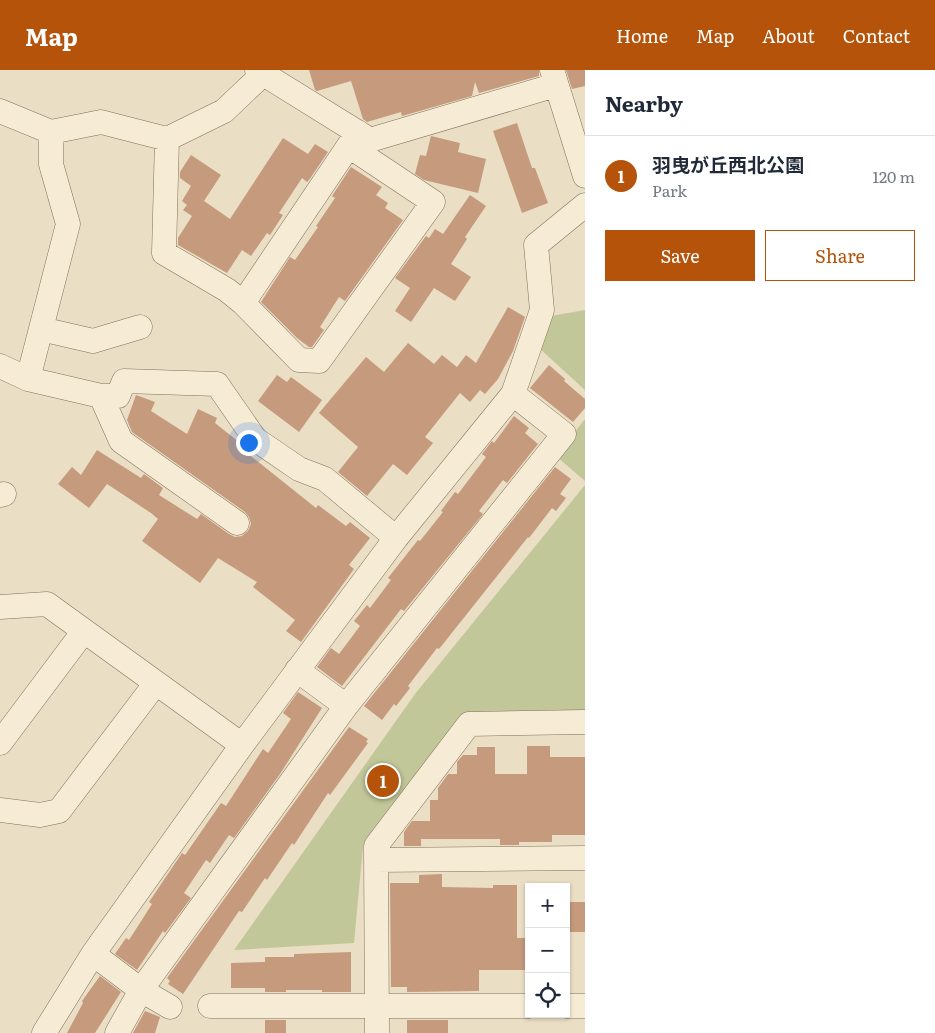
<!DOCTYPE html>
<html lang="en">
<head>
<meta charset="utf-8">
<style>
  body { margin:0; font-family:Literata,"Noto Sans JP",serif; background:#f2f2f3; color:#1f2937 }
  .controls { position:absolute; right:15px; bottom:15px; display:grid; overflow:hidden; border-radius:0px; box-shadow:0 1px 4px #0004 }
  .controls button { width:45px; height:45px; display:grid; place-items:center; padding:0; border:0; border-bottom:1px solid #e0e1e3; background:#fff; color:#1f2937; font:25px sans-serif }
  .you { position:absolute; left:248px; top:372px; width:18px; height:18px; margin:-12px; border:4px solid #fff; border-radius:50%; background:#1a73e8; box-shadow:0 0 0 8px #1a73e833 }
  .badge { display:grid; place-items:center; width:32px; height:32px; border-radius:50%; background:#b45309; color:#fff; font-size:16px; font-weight:700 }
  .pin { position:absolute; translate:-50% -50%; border:2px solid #fff; box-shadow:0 1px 5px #0006 }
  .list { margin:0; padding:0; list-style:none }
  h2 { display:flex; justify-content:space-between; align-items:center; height:65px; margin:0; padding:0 20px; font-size:21px }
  h2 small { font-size:16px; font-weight:400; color:#747a83 }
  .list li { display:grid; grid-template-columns:32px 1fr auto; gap:15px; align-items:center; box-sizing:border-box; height:80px; padding:0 20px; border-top:1px solid #e0e1e3 }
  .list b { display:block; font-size:19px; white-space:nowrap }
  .list p { margin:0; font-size:16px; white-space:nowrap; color:#747a83 }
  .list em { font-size:16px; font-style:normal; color:#747a83 }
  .actions { display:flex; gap:10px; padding:15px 20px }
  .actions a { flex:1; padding:11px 0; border:1px solid #b45309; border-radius:0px; text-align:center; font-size:18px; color:#b45309 }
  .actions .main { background:#b45309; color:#fff }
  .icon { flex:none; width:28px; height:28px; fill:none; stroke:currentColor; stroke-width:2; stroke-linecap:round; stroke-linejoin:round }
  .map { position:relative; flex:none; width:585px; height:963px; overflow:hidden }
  header { display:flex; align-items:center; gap:30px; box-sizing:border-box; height:70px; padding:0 25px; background:#b45309; color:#fff }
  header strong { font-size:24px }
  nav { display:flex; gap:28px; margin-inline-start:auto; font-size:18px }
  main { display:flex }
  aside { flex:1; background:#fff }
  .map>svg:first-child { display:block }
  .green { fill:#c2c799 }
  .building { fill:#c59a7d }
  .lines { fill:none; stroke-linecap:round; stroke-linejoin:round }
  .minor-casing { stroke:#83705c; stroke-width:25 }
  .minor { stroke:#f6ecd6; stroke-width:24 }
</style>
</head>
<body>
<header>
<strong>Map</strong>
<nav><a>Home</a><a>Map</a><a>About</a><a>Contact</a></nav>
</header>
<main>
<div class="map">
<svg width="585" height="963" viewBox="0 0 585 963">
  <rect width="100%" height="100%" fill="#eadec4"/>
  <path class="green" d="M 585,240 L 585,320 L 539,278 L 551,246 Z
    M 585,349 L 585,411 L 556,386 Z
    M 585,415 L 585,643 L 461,645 L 363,776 L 354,873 L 234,880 L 415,624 Z"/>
  <path class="building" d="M 309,0 L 539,0 L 539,6 L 479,23 L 475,12 L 472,26 L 402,46 L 401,42 L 367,52 L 363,49 L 351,11 L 317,21 L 315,20 Z
    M 566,0 L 585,0 L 585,16 L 572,19 Z
    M 517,53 L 532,98 L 535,98 L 548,133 L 522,143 L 493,61 Z
    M 431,66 L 460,73 L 458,82 L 486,89 L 478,123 L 424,110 L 415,104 L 420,85 L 426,86 Z
    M 283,68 L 308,84 L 315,74 L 328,82 L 309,110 L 307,112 L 302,108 L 279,143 L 283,145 L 270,165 L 267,163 L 251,186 L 242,180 L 227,203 L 178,175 L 178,168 L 192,146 L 183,140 L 187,135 L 182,131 L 191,116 L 180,108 L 180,102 L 191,85 L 221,105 L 204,131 L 230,149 Z
    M 351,97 L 382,117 L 376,125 L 388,133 L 385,138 L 403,150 L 345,231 L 339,227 L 320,257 L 324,260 L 312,277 L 309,277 L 297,268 L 261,232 L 290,187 L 295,190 L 318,157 L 316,156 L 335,128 L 332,126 Z
    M 470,125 L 486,136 L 465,167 L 467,169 L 451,194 L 471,207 L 455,231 L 434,218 L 411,252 L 395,241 L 410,218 L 395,208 L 426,166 L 429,168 L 435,159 L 443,164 Z
    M 508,237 L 525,247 L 513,281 L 498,309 L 485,324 L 480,320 L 470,332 L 460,323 L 425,367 L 433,373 L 407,405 L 393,394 L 367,426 L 338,402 L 358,377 L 319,343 L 366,287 L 384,302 L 408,273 L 434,294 L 442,285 L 457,297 L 466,285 L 476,293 Z
    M 549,295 L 565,309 L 564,311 L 585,329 L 585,338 L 573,352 L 530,318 Z
    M 277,305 L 287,312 L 291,307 L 322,330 L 299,362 L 258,331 Z
    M 136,325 L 155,332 L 151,341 L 187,364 L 198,339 L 217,348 L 215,353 L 239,372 L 237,375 L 316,438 L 318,435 L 346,456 L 350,452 L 370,468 L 349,495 L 354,499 L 301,572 L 286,561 L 295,550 L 253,517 L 257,512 L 218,488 L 200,513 L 142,471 L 158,449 L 151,443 L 107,414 L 89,438 L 58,414 L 72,397 L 81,405 L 97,380 L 141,408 L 144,404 L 163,418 L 159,425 L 197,449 L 201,444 L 229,464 L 235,467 L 242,466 L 248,461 L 251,454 L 249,447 L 245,442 L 132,362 L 127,350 Z
    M 514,346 L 529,358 L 525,363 L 538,374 L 507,413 L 503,410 L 479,441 L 483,444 L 404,541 L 401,539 L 342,616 L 317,597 L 331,578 L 339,584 L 360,556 L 354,551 L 367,535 L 370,538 L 391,510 L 388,508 L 418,470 L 420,471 L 443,442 L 441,441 L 455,422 L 458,424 L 486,387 L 482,384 L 492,371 L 494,373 Z
    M 555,397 L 571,409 L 560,424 L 566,428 L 556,441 L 552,438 L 529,468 L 528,467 L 439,579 L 437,578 L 408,616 L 410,618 L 396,636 L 394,634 L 382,650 L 364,636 Z
    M 298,622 L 322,638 L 280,704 L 234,768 L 229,765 L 210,793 L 206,790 L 184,823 L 191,828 L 165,863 L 163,861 L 137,900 L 115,884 L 126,868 L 129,870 L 152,834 L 149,832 L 182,783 L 185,785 L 221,733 L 226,736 L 263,679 L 268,683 L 291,649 L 283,643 Z
    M 349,657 L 368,669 L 366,672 L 368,673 L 330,725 L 328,723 L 294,775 L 292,773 L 267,810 L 265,808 L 242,842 L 239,841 L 183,924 L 168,914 L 170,911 L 167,908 Z
    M 527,676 L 550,676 L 550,687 L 585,687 L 585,765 L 552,765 L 552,772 L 519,772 L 519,775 L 500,775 L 500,769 L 421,769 L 421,776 L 404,776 L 404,762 L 412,751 L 430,751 L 430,730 L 438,730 L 438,718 L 448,704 L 457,704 L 457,692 L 463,685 L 477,685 L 477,677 L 495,677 L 495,704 L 527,704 Z
    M 442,804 L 442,817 L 493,818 L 493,815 L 517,815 L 517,868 L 529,868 L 529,900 L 479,900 L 479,921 L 407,922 L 407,917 L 391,917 L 390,813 L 419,813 L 419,805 Z
    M 566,832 L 585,832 L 585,862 L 566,862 Z
    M 351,882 L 351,922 L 322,922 L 322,920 L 286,920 L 286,922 L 265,922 L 265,918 L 231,918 L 231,893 L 265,892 L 265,887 L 294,887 L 294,884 Z
    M 100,906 L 121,922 L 95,963 L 67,963 L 83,933 L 82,931 Z
    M 145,941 L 160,947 L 155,963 L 133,963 Z
    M 265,950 L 286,950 L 286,963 L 265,963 Z
    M 407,950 L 448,950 L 448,963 L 407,963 Z"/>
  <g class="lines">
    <defs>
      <path id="minor" d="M 257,0 L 370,70 L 556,15
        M 552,0 L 585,106
        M 0,41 L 51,62 L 101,52 L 167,69 L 224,41 L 263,4
        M 167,69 L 164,183 L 227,220 L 243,233 L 299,290 L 319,291 L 433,132 L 349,76
        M 243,233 L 358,62
        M 41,259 L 93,271 L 140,257
        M 0,296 L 28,309 L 101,326 L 118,326 L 124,311 L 217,314 L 255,369 L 299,399 L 325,409 L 396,468
        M 28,309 L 68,154 L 51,94 L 51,62
        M 101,326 L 121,371 L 237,453
        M 0,425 L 4,424
        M 0,537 L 47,534 L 242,675
        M 297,600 L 346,636
        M 0,673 L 84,561
        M 0,740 L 40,745 L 59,741 L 156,613
        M 376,790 L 585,788
        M 93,884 L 141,920 L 170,937
        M 210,936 L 529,936
        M 566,936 L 585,936
        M 44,963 L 93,884 L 242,675 L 396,468 L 513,324 L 542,240 L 536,175 L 585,135
        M 117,963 L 141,920 L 346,636 L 564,364 L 513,324
        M 377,963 L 376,776 L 469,654 L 585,652"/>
    </defs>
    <use href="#minor" class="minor-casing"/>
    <use href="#minor" class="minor"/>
  </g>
</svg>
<div class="controls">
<button>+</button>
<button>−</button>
<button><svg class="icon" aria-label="locate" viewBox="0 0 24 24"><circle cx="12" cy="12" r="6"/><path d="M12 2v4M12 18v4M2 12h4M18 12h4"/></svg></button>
</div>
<div class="you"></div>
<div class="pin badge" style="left:383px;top:711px">1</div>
</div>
<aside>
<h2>Nearby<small></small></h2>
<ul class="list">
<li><span class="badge">1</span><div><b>羽曳が丘西北公園</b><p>Park</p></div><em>120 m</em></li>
</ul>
<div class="actions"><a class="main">Save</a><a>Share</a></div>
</aside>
</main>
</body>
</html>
